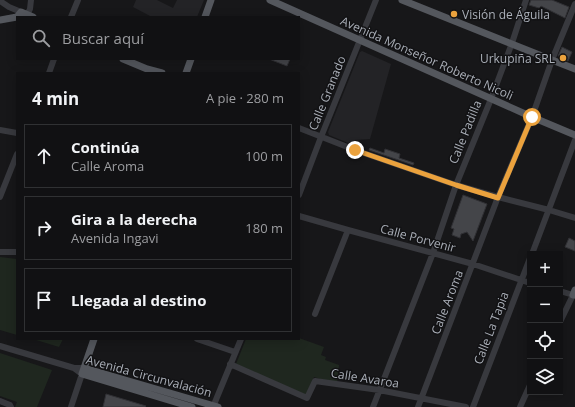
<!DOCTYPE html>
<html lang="es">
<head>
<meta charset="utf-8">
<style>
  body { margin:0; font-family:"Open Sans",sans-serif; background:#1a1a1c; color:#f1f3f6 }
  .controls { position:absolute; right:12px; bottom:12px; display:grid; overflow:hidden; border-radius:0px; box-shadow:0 2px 10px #0003 }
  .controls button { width:36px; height:36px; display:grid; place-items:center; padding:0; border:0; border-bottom:1px solid #303133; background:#111113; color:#f1f3f6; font:20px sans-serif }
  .stop { position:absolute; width:12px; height:12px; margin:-9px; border:3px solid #eba23d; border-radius:50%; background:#fff }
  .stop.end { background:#eba23d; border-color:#fff; box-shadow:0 1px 4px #0008 }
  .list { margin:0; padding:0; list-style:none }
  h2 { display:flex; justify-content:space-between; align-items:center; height:52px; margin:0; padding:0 16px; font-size:17px }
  h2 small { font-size:13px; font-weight:400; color:#9c9da0 }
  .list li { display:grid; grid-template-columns:26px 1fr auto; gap:12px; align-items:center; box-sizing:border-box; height:64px; margin:0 8px 8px; padding:0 8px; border:1px solid #303133; border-radius:0px }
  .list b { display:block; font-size:15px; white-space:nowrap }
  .list p { margin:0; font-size:13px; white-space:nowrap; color:#9c9da0 }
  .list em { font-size:13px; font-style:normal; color:#9c9da0 }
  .icon { flex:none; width:22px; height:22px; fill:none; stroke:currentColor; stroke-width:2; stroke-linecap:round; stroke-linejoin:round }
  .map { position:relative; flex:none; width:575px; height:407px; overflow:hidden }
  .search { position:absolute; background:#111113; box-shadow:0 2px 10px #0003; left:16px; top:16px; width:284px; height:44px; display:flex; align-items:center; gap:10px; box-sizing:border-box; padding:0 14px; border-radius:0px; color:#9c9da0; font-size:15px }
  .panel { position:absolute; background:#111113; box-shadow:0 2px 10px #0003; left:16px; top:72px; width:284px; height:268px; border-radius:0px }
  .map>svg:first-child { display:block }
  .built { fill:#232326 }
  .green { fill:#1f271f }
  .building { fill:#444549; stroke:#313135 }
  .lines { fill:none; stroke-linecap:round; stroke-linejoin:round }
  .minor { stroke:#38393e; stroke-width:6 }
  .major { stroke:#54575d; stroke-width:7 }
  .route { stroke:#eba23d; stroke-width:5 }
  .poi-dot { fill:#eba23d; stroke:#121214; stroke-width:1.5 }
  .labels { text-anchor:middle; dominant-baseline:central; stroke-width:3; stroke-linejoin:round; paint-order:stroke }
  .poi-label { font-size:12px; fill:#aaafb8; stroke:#121214; text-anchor:start }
  .street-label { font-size:12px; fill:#aaafb8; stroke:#121214 }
</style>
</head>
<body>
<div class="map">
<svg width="575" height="407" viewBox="0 0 575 407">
  <rect width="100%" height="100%" fill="#171719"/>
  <path class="built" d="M 136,0 L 157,0 L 173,8 L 177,0 L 204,0 L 197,17 L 152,17 L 133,7 Z
    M 362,51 L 391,64 L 370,139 L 355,140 L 353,145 L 329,135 L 328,132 L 360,52 Z"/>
  <path class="green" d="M 0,257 L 17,259 L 17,335 L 0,330 Z
    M 299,338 L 324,347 L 321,355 L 326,357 L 325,360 L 339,365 L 337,384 L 314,377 L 306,395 L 236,364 L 246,339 L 299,339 Z
    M 33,339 L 63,339 L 59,347 Z
    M 0,353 L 52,370 L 37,407 L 15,407 L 17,402 L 0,396 Z"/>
  <path class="building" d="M 531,0 L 552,0 L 569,7 L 565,18 L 541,6 L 539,8 L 529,5 Z
    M 562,47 L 572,52 L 568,61 L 558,56 Z
    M 269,59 L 290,59 L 287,66 Z
    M 370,148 L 384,153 L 385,149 L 400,154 L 399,158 L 414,163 L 413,165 L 369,150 Z
    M 463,195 L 487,204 L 473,241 L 467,232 L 461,234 L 460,238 L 452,235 L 454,229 L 451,228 Z
    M 569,238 L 575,241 L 575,251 L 565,247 Z
    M 106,394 L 146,406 L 145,407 L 103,407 Z"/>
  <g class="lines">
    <path class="minor" d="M 0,1 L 9,7 L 21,12
      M 27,15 L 30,9 L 31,0
      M 71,17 L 78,0
      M 49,73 L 54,59
      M 299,128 L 355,150 L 456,185 L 498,197 L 549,210 L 575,218
      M 0,130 L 17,133
      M 299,195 L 321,137 L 376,0
      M 0,197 L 17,154
      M 299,216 L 348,230 L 473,264 L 530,283
      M 0,252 L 17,252
      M 532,254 L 575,140
      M 560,291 L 573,295 L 560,322
      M 315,314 L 348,230
      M 197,339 L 235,352
      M 0,346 L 74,368
      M 230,364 L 307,398 L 315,381 L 379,390 L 466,407
      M 0,401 L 10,405 L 11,407
      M 71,407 L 82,374 L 74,368 L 84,368
      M 213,407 L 241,339
      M 373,407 L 433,253 L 456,185 L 491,99 L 512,43 L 526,0
      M 418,407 L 498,197 L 532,117 L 552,60 L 575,4
      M 473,407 L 530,258
      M 520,407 L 530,385"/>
    <path class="major" d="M 270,0 L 532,117 L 575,135
      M 402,0 L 552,60 L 575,69
      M 17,17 L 21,12 L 33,17
      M 205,17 L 211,0
      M 0,20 L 17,17
      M 123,59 L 147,69 L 162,73
      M 186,73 L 191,59
      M 575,290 L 573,295 L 575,295
      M 94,339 L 82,374 L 192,407
      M 84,368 L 218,407"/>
  </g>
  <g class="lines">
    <path class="route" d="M 355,150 L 456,185 L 498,198 L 532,117"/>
  </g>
  <g class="poi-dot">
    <circle cx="454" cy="14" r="4"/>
    <circle cx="563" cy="58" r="4"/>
  </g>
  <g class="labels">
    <g class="poi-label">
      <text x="462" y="14">Visión de Águila</text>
      <text x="555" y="58" text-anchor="end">Urkupiña SRL</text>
    </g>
    <g class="street-label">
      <text transform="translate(427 58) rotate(24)">Avenida Monseñor Roberto Nicoli</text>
      <text transform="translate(327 93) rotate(-68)">Calle Granado</text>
      <text transform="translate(465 132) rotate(-68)">Calle Padilla</text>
      <text transform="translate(418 238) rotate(15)">Calle Porvenir</text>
      <text transform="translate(447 302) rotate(-69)">Calle Aroma</text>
      <text transform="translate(491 328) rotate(-69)">Calle La Tapia</text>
      <text transform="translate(149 376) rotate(15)">Avenida Circunvalación</text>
      <text transform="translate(365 378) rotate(9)">Calle Avaroa</text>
    </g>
  </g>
</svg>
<div class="controls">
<button>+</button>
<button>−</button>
<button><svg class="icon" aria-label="locate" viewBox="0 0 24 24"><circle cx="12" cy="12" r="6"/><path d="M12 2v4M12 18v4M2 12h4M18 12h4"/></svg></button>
<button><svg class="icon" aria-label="layers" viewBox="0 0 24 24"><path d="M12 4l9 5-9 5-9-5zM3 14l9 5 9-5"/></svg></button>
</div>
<div class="stop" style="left:532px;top:117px"></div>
<div class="stop end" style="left:355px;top:150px"></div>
<div class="search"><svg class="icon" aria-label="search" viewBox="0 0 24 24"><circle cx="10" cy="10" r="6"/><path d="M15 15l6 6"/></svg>Buscar aquí</div>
<section class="panel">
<h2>4 min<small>A pie · 280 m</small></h2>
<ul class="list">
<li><svg class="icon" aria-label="ahead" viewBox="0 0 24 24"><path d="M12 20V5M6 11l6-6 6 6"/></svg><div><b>Continúa</b><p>Calle Aroma</p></div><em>100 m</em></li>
<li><svg class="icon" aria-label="right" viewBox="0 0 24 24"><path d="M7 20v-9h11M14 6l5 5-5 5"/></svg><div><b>Gira a la derecha</b><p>Avenida Ingavi</p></div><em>180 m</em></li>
<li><svg class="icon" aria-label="arrive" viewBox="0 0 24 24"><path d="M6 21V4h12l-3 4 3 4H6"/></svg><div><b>Llegada al destino</b></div></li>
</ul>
</section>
</div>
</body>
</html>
